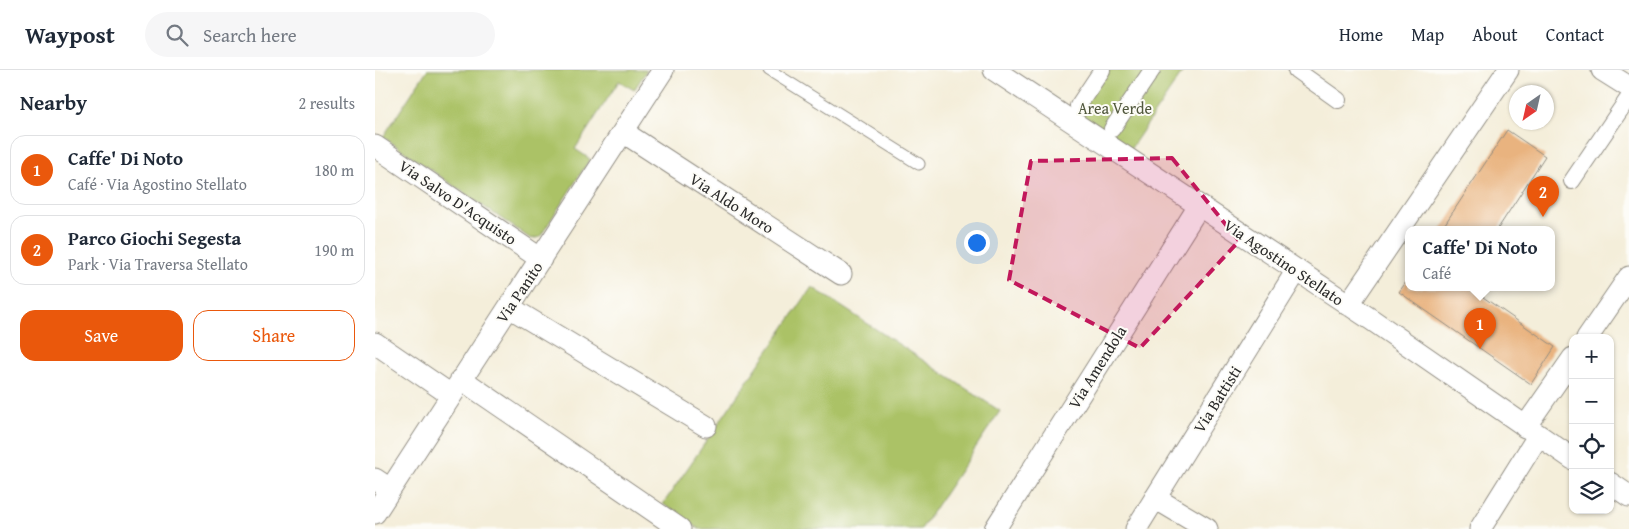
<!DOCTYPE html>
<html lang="en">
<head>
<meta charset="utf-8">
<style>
  body { margin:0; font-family:"Gentium Book Plus",serif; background:#f6f6f7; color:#1f2937 }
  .controls { position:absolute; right:15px; bottom:15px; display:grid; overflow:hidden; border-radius:10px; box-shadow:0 1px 4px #0004 }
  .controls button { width:45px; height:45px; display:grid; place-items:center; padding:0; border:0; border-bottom:1px solid #e0e1e3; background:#fff; color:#1f2937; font:25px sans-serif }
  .compass { position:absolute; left:1134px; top:15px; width:45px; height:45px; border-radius:50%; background:#fff; box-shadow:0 1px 4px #0004; rotate:214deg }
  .you { position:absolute; left:601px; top:172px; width:18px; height:18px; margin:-12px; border:4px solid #fff; border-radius:50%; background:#1a73e8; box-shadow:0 0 0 8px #1a73e833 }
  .badge { display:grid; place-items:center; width:32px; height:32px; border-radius:50%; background:#ea580c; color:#fff; font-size:16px; font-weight:700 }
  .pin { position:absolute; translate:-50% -41px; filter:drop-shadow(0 1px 2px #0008) }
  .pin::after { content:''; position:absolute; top:26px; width:18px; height:15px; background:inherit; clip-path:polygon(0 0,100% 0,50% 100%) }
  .popup { position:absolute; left:1030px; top:156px; width:150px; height:65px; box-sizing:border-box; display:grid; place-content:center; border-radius:10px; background:#fff; filter:drop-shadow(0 1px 4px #0005); font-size:16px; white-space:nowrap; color:#747a83 }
  .popup b { font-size:19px; color:#1f2937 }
  .popup::after { content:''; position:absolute; left:50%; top:100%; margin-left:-10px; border:10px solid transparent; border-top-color:#fff }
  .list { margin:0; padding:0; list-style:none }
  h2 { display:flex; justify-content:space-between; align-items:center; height:65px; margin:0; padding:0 20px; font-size:21px }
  h2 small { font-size:16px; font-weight:400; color:#747a83 }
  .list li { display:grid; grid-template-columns:32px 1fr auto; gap:15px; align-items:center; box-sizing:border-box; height:70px; margin:0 10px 10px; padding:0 10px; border:1px solid #e0e1e3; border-radius:15px }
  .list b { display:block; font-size:19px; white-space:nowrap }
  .list p { margin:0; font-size:16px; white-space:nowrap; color:#747a83 }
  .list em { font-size:16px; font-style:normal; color:#747a83 }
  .actions { display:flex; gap:10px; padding:15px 20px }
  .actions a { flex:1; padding:11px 0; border:1px solid #ea580c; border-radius:15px; text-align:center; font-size:18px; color:#ea580c }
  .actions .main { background:#ea580c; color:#fff }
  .icon { flex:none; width:28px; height:28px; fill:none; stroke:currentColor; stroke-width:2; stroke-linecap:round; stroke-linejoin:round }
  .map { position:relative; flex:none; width:1254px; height:459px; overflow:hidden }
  header { display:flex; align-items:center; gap:30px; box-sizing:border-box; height:70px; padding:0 25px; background:#fff; border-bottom:1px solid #e0e1e3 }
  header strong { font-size:24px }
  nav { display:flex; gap:28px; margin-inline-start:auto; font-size:18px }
  .search { width:350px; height:45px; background:#f6f6f7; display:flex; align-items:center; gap:12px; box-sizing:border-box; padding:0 18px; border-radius:28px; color:#747a83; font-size:19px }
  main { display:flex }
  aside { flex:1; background:#fff }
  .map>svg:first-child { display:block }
  .green { fill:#abc266; stroke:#6b7648 }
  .building { fill:#e9b37f }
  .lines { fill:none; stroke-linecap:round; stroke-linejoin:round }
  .service-casing { stroke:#908c82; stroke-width:13 }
  .pedestrian-casing { stroke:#908c82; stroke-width:18 }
  .minor-casing { stroke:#908c82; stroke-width:23 }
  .service { stroke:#fff; stroke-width:11 }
  .pedestrian { stroke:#fff; stroke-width:16 }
  .minor { stroke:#fff; stroke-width:21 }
  .marked { fill:#c2185b; fill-opacity:0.2; stroke:#c2185b; stroke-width:4; stroke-dasharray:10 6; stroke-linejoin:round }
  .labels { text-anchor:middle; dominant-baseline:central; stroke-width:4; stroke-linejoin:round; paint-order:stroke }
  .park-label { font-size:16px; fill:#51583d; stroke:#fdfcf7 }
  .street-label { font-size:16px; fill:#2b2b2b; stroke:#fdfcf7 }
</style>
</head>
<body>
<header>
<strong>Waypost</strong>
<div class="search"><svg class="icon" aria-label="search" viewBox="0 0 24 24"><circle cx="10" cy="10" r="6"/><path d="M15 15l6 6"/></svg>Search here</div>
<nav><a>Home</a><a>Map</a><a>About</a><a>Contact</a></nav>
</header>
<main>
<aside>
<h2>Nearby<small>2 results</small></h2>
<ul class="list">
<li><span class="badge">1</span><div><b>Caffe' Di Noto</b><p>Café · Via Agostino Stellato</p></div><em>180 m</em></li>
<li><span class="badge">2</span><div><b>Parco Giochi Segesta</b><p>Park · Via Traversa Stellato</p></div><em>190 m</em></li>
</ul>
<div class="actions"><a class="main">Save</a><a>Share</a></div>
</aside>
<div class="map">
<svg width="1254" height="459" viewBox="0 0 1254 459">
  <rect width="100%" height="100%" fill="#fdfcf7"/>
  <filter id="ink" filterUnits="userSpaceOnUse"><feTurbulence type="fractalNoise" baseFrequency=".02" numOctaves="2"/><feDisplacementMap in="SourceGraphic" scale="10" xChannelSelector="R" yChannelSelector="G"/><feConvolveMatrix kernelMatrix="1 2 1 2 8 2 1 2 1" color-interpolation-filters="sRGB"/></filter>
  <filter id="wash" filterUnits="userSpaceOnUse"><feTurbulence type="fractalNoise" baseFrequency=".0096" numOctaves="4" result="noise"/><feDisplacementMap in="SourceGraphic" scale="20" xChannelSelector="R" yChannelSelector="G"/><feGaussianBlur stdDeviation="1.12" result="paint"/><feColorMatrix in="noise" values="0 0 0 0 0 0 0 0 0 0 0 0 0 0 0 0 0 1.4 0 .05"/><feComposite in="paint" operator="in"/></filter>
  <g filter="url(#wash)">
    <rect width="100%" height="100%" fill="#f4eeda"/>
    <path class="green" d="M 52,0 L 272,0 L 259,20 L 244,11 L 200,79 L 215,89 L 165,167 L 156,169 L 8,67 Z
      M 722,0 L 809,0 L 750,87 L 691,48 Z
      M 437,217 L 625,341 L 546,459 L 324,459 L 288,434 Z"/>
    <g id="blocks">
      <path class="building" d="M 1132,60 L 1170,86 L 1122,160 L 1066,160 Z
        M 1034,208 L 1034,218 L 1095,218 L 1180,277 L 1156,314 L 1024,222 Z"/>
    </g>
  </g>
  <g filter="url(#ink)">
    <use href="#blocks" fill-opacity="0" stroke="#908c82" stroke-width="1"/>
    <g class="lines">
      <defs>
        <path id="service" d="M 394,0 L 544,94"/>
        <path id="pedestrian" d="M 921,0 L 963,30
          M 703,36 L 727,0
          M 737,59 L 777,0
          M 1197,111 L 1254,27"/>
        <path id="minor" d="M 619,0 L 997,250 L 1198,389
          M 1227,0 L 1254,17
          M 248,62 L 466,204
          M 0,76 L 166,189
          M 973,235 L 1133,0
          M 134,237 L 331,356
          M 1212,268 L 1254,207
          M 0,273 L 76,325
          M 86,309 L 305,459
          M 1150,357 L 1198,288
          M 0,409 L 15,419
          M 1235,413 L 1254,426
          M 780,428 L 832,459
          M 0,443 L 288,0
          M 620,459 L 824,136
          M 761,459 L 922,200
          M 1105,459 L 1163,366"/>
      </defs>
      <use href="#service" class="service-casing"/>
      <use href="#pedestrian" class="pedestrian-casing"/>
      <use href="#minor" class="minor-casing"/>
      <use href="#service" class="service"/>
      <use href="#pedestrian" class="pedestrian"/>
      <use href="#minor" class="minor"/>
    </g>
  </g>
  <path class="marked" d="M 797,88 L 864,171 L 765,278 L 634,210 L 656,91 Z"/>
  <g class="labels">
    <g class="park-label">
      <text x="740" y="38">Area Verde</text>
    </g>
    <g class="street-label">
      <text transform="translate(83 132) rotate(34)">Via Salvo D'Acquisto</text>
      <text transform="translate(357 133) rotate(33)">Via Aldo Moro</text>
      <text transform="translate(909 192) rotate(34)">Via Agostino Stellato</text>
      <text transform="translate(144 222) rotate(-56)">Via Panito</text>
      <text transform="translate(722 297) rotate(-58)">Via Amendola</text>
      <text transform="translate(842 329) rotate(-58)">Via Battisti</text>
    </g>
  </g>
</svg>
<div class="controls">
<button>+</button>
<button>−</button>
<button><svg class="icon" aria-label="locate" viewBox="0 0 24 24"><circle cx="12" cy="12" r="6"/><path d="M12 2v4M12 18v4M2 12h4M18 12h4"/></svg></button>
<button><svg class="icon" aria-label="layers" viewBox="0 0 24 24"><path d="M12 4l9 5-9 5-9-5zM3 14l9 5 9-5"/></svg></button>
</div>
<svg class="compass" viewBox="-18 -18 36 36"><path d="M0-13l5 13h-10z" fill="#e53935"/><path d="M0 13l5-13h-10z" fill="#747a83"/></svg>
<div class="you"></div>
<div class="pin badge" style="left:1105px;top:279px">1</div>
<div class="popup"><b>Caffe' Di Noto</b>Café</div>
<div class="pin badge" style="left:1168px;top:147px">2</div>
</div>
</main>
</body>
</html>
